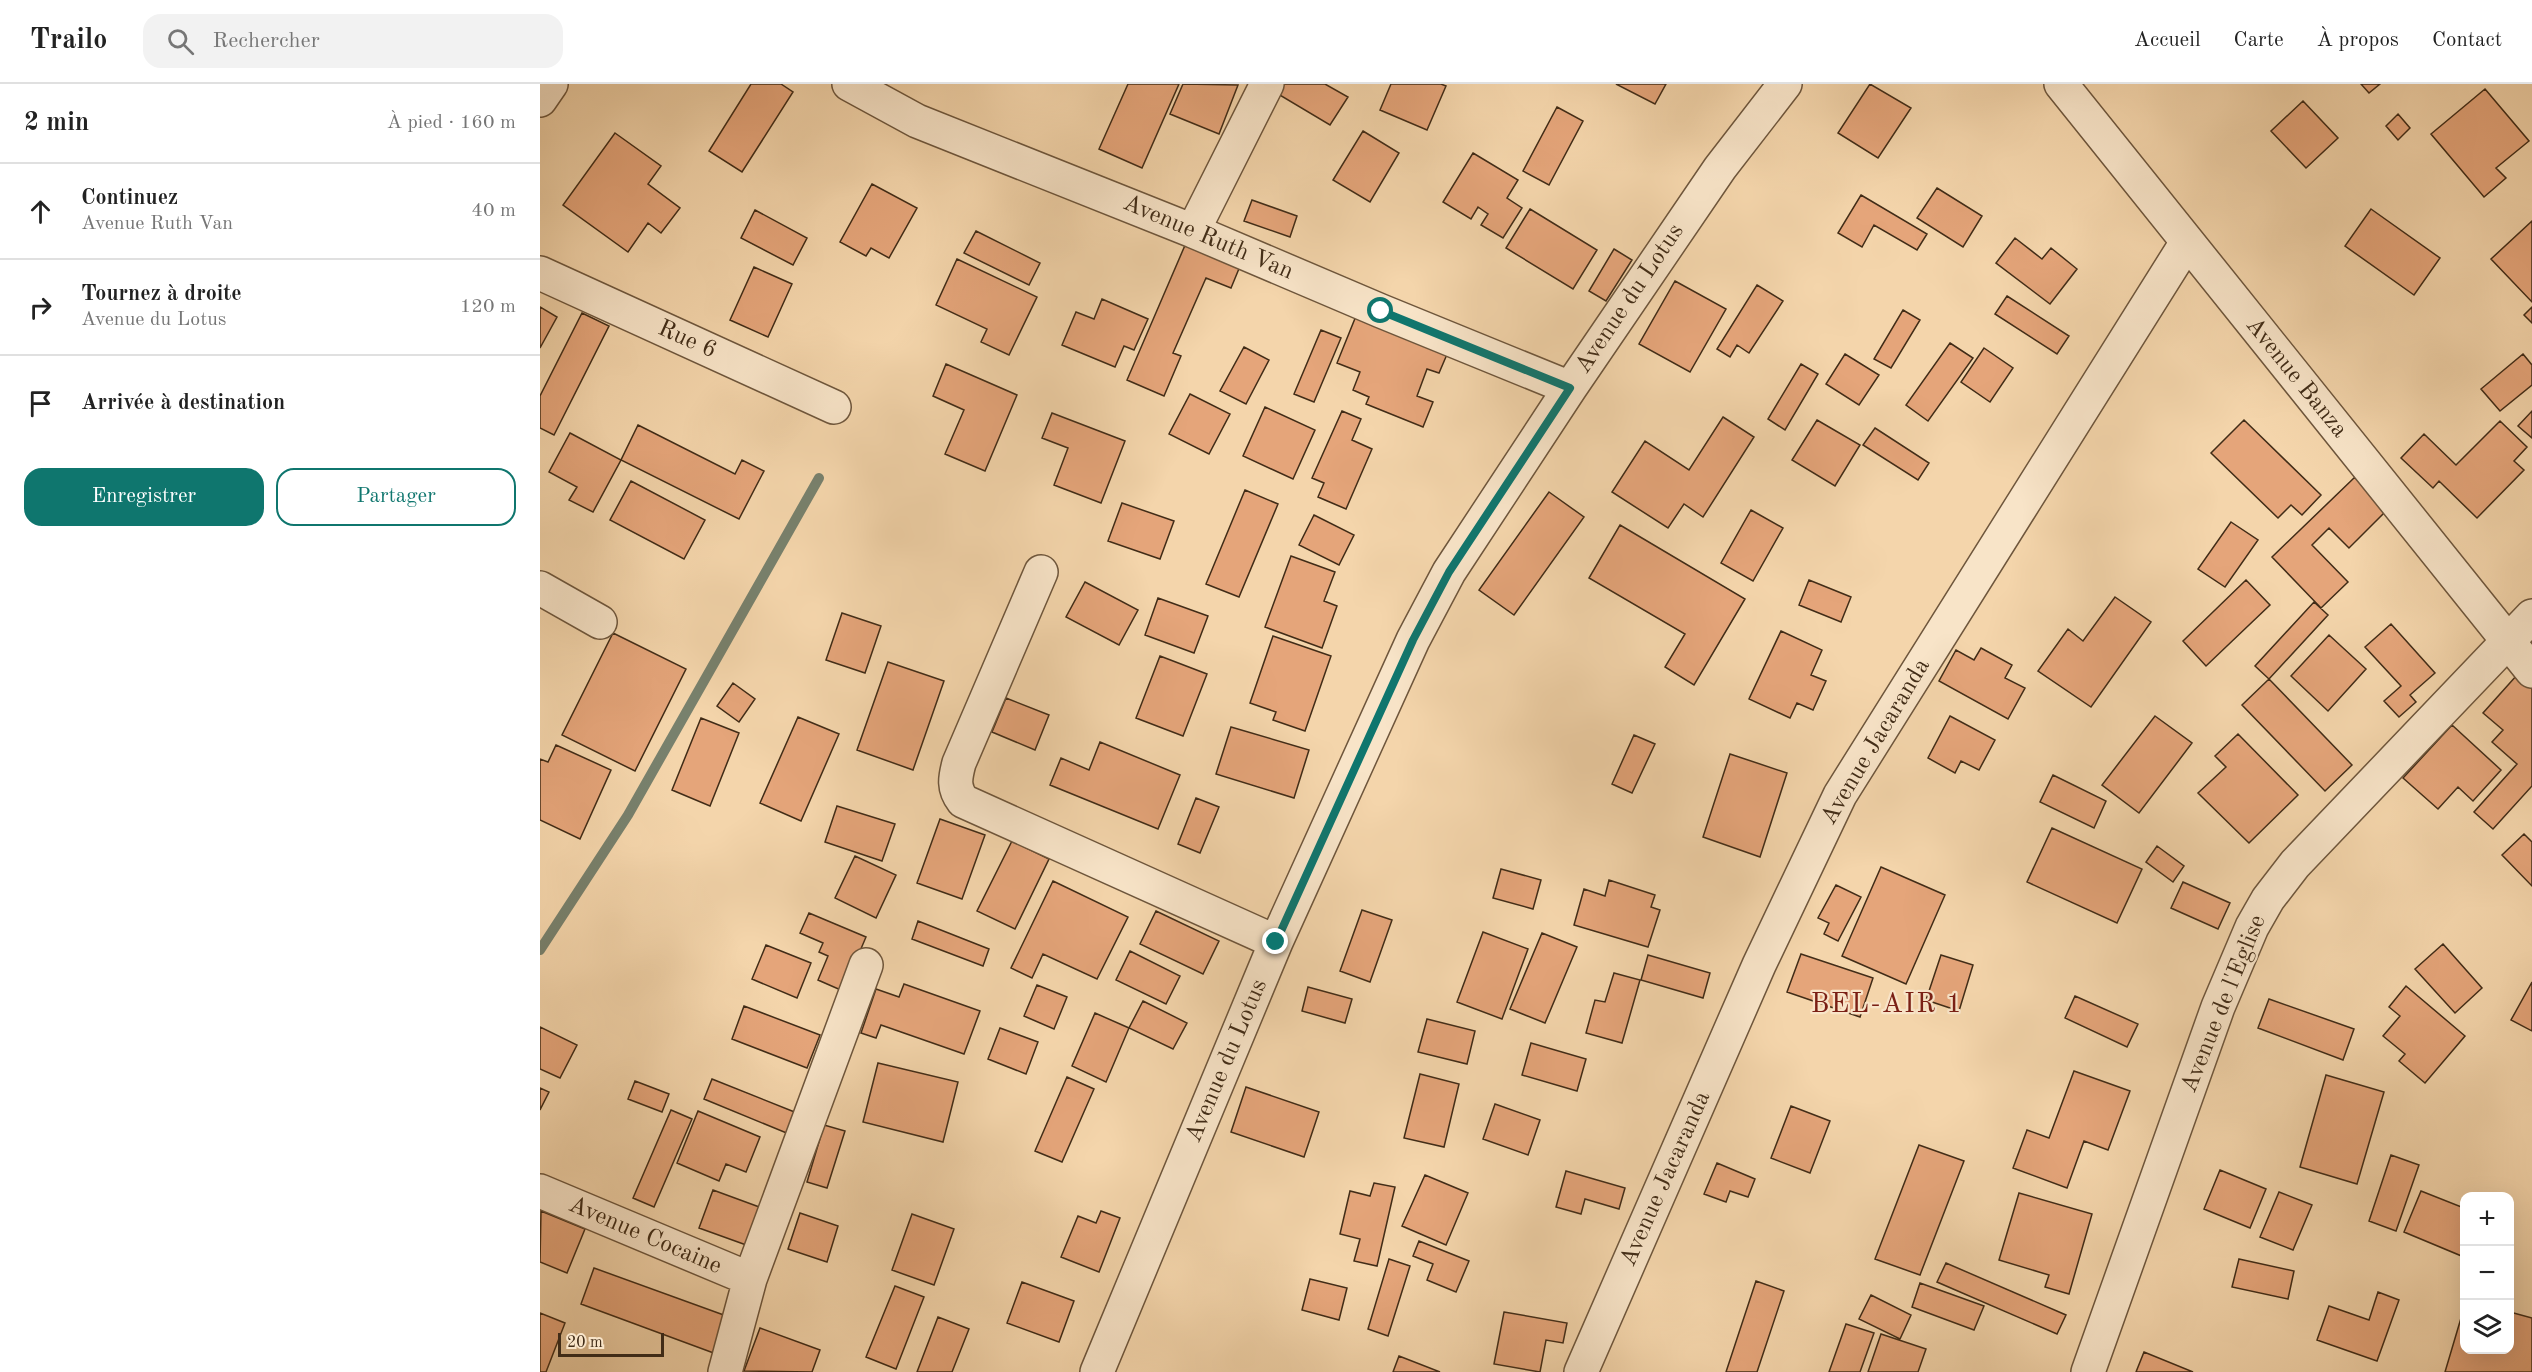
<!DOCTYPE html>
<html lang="fr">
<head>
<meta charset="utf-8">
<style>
  body { margin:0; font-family:"Old Standard TT",serif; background:#f2f2f2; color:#222 }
  .controls { position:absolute; right:18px; bottom:18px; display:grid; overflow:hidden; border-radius:12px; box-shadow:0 6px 24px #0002 }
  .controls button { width:54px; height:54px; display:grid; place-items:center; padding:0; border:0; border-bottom:2px solid #e0e0e0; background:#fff; color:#222; font:30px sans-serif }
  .scale { position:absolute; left:18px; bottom:15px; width:106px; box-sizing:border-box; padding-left:6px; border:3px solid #412c17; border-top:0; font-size:16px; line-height:21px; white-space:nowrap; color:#412c17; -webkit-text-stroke:4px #f8e4c8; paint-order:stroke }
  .stop { position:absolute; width:18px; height:18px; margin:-14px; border:4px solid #0f766e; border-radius:50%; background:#fff }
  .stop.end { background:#0f766e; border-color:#fff; box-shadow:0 2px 6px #0008 }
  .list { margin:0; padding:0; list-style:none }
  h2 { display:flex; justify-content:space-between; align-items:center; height:78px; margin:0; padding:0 24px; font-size:26px }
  h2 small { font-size:20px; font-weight:400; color:#767676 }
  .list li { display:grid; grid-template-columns:39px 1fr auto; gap:18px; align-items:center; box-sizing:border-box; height:96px; padding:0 24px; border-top:2px solid #e0e0e0 }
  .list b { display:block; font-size:22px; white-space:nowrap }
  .list p { margin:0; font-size:20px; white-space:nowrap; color:#767676 }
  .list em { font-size:20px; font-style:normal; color:#767676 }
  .actions { display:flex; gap:12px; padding:18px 24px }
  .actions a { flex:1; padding:14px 0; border:2px solid #0f766e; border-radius:18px; text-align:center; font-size:21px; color:#0f766e }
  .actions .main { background:#0f766e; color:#fff }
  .icon { flex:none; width:33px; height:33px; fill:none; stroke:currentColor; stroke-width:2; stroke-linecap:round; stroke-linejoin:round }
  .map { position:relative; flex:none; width:1992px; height:1288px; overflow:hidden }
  header { display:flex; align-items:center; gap:36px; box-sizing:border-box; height:84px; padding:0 30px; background:#fff; border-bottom:2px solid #e0e0e0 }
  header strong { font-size:28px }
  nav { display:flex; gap:33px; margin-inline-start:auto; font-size:21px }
  .search { width:420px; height:54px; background:#f2f2f2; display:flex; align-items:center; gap:15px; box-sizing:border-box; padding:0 21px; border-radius:18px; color:#767676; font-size:22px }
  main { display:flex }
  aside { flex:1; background:#fff }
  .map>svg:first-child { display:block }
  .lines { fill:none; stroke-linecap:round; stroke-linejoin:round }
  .stream { stroke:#78816d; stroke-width:10 }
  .building { fill:#e5a57a; stroke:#412c17; stroke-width:1.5 }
  .street-casing { stroke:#6e563c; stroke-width:36 }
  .street { stroke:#f8e4c8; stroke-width:33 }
  .route { stroke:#0f766e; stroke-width:8 }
  .labels { text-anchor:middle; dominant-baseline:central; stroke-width:4.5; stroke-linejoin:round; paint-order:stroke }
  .street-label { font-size:24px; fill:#412c17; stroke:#f8e4c8 }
  .quarter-label { font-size:27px; letter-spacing:1.5px; fill:#7a1f14; stroke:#f8e4c8 }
</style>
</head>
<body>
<header>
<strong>Trailo</strong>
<div class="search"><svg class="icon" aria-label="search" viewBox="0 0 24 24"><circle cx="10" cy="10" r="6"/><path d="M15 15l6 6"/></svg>Rechercher</div>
<nav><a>Accueil</a><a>Carte</a><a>À propos</a><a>Contact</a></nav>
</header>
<main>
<aside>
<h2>2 min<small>À pied · 160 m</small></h2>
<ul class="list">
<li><svg class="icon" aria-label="ahead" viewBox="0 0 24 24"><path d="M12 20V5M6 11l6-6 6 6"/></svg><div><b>Continuez</b><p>Avenue Ruth Van</p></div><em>40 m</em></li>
<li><svg class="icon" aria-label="right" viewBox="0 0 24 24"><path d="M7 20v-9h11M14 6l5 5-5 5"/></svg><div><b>Tournez à droite</b><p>Avenue du Lotus</p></div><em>120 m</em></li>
<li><svg class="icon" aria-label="arrive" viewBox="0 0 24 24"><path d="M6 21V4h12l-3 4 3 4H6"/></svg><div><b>Arrivée à destination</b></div></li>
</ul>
<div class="actions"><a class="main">Enregistrer</a><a>Partager</a></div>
</aside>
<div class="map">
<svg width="1992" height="1288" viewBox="0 0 1992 1288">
  <rect width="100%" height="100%" fill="#f4d5ab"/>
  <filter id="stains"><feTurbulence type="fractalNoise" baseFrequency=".00333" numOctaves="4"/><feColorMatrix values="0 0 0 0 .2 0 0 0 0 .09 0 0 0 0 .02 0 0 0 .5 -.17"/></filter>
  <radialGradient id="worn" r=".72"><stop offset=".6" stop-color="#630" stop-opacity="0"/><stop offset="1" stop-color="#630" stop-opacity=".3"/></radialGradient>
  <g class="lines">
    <path class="stream" d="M 0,866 L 88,731 L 279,394"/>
  </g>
  <path class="building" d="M 211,0 L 241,0 L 253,8 L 202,88 L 169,67 Z
    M 588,0 L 639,0 L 602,84 L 559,65 Z
    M 643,0 L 698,1 L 679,50 L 630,30 Z
    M 744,0 L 785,0 L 808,13 L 790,41 L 738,10 Z
    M 851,0 L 901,0 L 906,2 L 887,46 L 840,26 Z
    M 1076,0 L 1126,0 L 1115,20 Z
    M 1330,0 L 1371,24 L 1338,74 L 1298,49 Z
    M 1821,0 L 1840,0 L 1829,9 Z
    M 1945,5 L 1989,57 L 1956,84 L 1966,94 L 1944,113 L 1891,50 Z
    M 1763,17 L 1798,54 L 1766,84 L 1731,47 Z
    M 1017,23 L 1043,37 L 1009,101 L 983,87 Z
    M 1858,30 L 1870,44 L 1858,56 L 1846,42 Z
    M 823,47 L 859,69 L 830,118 L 793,96 Z
    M 75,49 L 121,82 L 108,100 L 140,124 L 121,149 L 108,139 L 88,168 L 23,121 Z
    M 933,69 L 978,96 L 967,114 L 982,124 L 963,154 L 941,141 L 948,130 L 938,123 L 931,135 L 903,118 Z
    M 332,100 L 377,124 L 349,174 L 331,164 L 326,172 L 300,158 Z
    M 1397,104 L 1442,132 L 1423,163 L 1377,134 Z
    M 1321,111 L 1387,150 L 1377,166 L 1334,141 L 1322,163 L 1298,149 Z
    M 712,116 L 757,132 L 750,153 L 704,137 Z
    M 990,125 L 1057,166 L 1033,205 L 966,164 Z
    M 1831,125 L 1900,174 L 1874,211 L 1805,162 Z
    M 215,126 L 267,154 L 253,181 L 201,154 Z
    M 1992,137 L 1992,218 L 1951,175 Z
    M 436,147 L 500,179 L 489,201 L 424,169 Z
    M 649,152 L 703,175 L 691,204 L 666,194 L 633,269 L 641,272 L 624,312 L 587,296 Z
    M 1475,154 L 1502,175 L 1511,164 L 1537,185 L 1510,220 L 1456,179 Z
    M 1074,165 L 1092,176 L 1066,217 L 1049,207 Z
    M 417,175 L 497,213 L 469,271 L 441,258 L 447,245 L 396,221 Z
    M 214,183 L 252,200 L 228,253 L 190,236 Z
    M 1135,197 L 1186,225 L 1150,288 L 1099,260 Z
    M 1217,201 L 1243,217 L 1209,269 L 1197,261 L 1190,273 L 1177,265 Z
    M 1467,212 L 1529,252 L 1517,270 L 1455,230 Z
    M 562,215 L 608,235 L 594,266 L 584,262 L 575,283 L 522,261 L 536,228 L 554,235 Z
    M 0,223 L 17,233 L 0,264 Z
    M 1992,223 L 1992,239 L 1984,231 Z
    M 1363,226 L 1380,236 L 1351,284 L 1334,275 Z
    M 42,229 L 69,242 L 14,351 L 0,344 L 0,312 Z
    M 816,232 L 908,268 L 899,289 L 887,285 L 877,312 L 893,318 L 883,343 L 826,320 L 829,313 L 813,306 L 820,288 L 797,279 Z
    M 781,246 L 801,254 L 774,318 L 754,310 Z
    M 1410,259 L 1433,274 L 1388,337 L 1366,321 Z
    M 704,263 L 729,276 L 706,320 L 680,307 Z
    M 1444,264 L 1473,284 L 1450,318 L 1421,298 Z
    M 1305,270 L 1339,291 L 1319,321 L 1286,300 Z
    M 1983,270 L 1992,281 L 1992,301 L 1960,327 L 1941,305 Z
    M 406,280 L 477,311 L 445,387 L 405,370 L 424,326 L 393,312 Z
    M 1261,280 L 1278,290 L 1245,346 L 1228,335 Z
    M 650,310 L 690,330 L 669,370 L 629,350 Z
    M 725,323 L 775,346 L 753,395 L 703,372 Z
    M 802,327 L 821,335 L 812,356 L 832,365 L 806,425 L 778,413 L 784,399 L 772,394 Z
    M 1992,327 L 1992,354 L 1978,342 Z
    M 512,329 L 585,357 L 561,419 L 514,401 L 528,364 L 502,354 Z
    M 1183,333 L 1214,353 L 1163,433 L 1144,420 L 1128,444 L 1072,408 L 1105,357 L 1149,386 Z
    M 1277,336 L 1320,361 L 1295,402 L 1252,376 Z
    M 1704,336 L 1781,411 L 1762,431 L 1751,421 L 1738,434 L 1671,369 Z
    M 1960,337 L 1987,363 L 1974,377 L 1984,386 L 1937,434 L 1899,397 L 1893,404 L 1861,374 L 1884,350 L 1916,381 Z
    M 98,341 L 195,390 L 202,376 L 224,387 L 199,435 L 81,376 Z
    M 1335,344 L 1389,379 L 1378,396 L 1323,361 Z
    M 30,349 L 81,376 L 53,428 L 29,416 L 37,403 L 9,388 Z
    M 1815,393 L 1847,426 L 1809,464 L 1789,444 L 1772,461 L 1808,498 L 1781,524 L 1732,473 Z
    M 91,397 L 165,436 L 144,475 L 70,436 Z
    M 705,406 L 738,420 L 699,513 L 666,500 Z
    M 1009,408 L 1044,433 L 974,531 L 939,506 Z
    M 582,419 L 634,437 L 620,475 L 568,457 Z
    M 1211,426 L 1243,444 L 1213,497 L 1181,479 Z
    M 774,431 L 814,451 L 799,481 L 759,461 Z
    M 1691,438 L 1718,456 L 1685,503 L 1658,485 Z
    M 1080,441 L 1205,515 L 1154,601 L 1125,583 L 1145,550 L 1049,494 Z
    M 751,472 L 795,488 L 784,517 L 797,522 L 782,564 L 725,543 Z
    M 1269,496 L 1311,513 L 1301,538 L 1259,521 Z
    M 1706,496 L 1730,521 L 1666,582 L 1643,557 Z
    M 545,498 L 598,526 L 579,561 L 526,533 Z
    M 1575,513 L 1611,538 L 1551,623 L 1498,587 L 1528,545 L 1543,557 Z
    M 618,514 L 668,532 L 654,569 L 605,551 Z
    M 1774,518 L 1788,531 L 1729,595 L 1715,582 Z
    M 302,529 L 341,542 L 325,589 L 286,576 Z
    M 1851,540 L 1895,589 L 1870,611 L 1876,618 L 1859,633 L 1844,617 L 1861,602 L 1825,563 Z
    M 1241,547 L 1282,566 L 1271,591 L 1286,597 L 1273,626 L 1257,619 L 1250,634 L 1209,615 Z
    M 73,549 L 146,585 L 95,687 L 22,651 Z
    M 1789,551 L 1826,585 L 1788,627 L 1751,592 Z
    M 733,552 L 791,572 L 765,647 L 733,636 L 736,628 L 710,619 Z
    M 1441,564 L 1472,581 L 1465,594 L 1485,604 L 1468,635 L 1399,597 L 1416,566 L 1434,576 Z
    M 620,572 L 667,590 L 643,652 L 596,634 Z
    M 348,578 L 404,597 L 373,686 L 317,666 Z
    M 1977,591 L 1992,604 L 1992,702 L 1953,745 L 1934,728 L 1977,680 L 1952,658 L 1963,646 L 1943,629 Z
    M 1729,595 L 1812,681 L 1785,707 L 1702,621 Z
    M 193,599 L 215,615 L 199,638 L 177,622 Z
    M 466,614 L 509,631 L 495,666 L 452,648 Z
    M 1410,632 L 1455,656 L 1439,686 L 1421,677 L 1415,689 L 1388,674 Z
    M 1615,632 L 1652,659 L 1599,729 L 1562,701 Z
    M 258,633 L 299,650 L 261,737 L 220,719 Z
    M 161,634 L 199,649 L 170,722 L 132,706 Z
    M 1912,641 L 1961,686 L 1933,717 L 1918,703 L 1898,725 L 1863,694 Z
    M 691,643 L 769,666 L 754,714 L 676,690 Z
    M 1698,650 L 1758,711 L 1709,759 L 1658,709 L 1686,683 L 1675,672 Z
    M 1094,651 L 1115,660 L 1092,709 L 1072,700 Z
    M 560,658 L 640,691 L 618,745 L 510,701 L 521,674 L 549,686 Z
    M 16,661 L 71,686 L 40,755 L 0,736 L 0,675 L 8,678 Z
    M 1190,670 L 1247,689 L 1220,773 L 1163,753 Z
    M 1513,691 L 1566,717 L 1554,744 L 1500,718 Z
    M 656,714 L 679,723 L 660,769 L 638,760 Z
    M 297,722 L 355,740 L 342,777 L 285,758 Z
    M 400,735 L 445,751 L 422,815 L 377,799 Z
    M 1512,744 L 1602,785 L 1577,839 L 1487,798 Z
    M 1984,750 L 1992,758 L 1992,802 L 1962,771 Z
    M 472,757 L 509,775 L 475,845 L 437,827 Z
    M 1617,762 L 1644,782 L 1633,798 L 1606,778 Z
    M 315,772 L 356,791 L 336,834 L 295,814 Z
    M 1341,783 L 1405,811 L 1366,900 L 1302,872 Z
    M 961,785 L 1001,796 L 993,825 L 953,814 Z
    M 1069,796 L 1115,811 L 1111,823 L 1120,826 L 1108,863 L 1034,841 L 1044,805 L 1065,812 Z
    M 513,797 L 588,833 L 557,895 L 503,870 L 492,894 L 471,884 Z
    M 1643,798 L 1690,819 L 1678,845 L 1631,824 Z
    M 1296,801 L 1321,813 L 1298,857 L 1284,850 L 1289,839 L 1278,834 Z
    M 822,826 L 852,836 L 830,898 L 800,887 Z
    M 616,827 L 679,857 L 663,890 L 600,860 Z
    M 269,829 L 326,853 L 303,907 L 278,896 L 288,872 L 279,868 L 283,859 L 260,849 Z
    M 378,837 L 449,865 L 443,882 L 372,855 Z
    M 943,848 L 988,865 L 962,935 L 917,918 Z
    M 1002,849 L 1037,863 L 1005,939 L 970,925 Z
    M 1903,860 L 1942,904 L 1915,929 L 1875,885 Z
    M 226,861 L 271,879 L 257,914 L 212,895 Z
    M 590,867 L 640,892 L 626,920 L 576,896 Z
    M 1261,870 L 1333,894 L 1320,933 L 1247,908 Z
    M 1108,871 L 1170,889 L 1163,914 L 1101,896 Z
    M 1401,871 L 1433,881 L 1419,927 L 1386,916 Z
    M 1074,889 L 1100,896 L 1082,959 L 1046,949 L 1055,916 L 1065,918 Z
    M 1992,898 L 1992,947 L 1971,936 Z
    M 364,900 L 440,927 L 424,970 L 341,941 L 336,954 L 321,949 L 336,905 L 359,913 Z
    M 497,901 L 527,913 L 514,945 L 484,932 Z
    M 1866,902 L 1925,952 L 1885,999 L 1859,977 L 1865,970 L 1843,952 L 1860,932 L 1849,923 Z
    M 768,903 L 812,915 L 805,939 L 762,927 Z
    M 1535,912 L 1598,940 L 1587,963 L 1525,934 Z
    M 1729,915 L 1814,945 L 1803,976 L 1718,944 Z
    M 603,917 L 647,939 L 633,965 L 589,944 Z
    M 204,922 L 280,951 L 267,984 L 192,955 Z
    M 555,929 L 589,944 L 566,998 L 532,982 Z
    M 887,935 L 935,947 L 927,980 L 878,968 Z
    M 0,943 L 37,961 L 20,994 L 0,985 Z
    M 460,944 L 498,958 L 486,990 L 448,975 Z
    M 991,959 L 1046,975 L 1037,1007 L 982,991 Z
    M 338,979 L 418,998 L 403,1058 L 323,1038 Z
    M 1534,987 L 1590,1007 L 1568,1066 L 1544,1057 L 1527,1104 L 1473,1084 L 1487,1046 L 1509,1054 Z
    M 880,990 L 919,1000 L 904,1063 L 864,1054 Z
    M 1786,991 L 1844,1008 L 1817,1100 L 1760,1083 Z
    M 527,993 L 554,1005 L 522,1078 L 495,1067 Z
    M 172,995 L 257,1029 L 249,1050 L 164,1015 Z
    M 95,997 L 129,1010 L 122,1028 L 88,1015 Z
    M 706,1003 L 779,1028 L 764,1073 L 691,1048 Z
    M 0,1004 L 9,1008 L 0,1026 Z
    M 955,1020 L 1000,1036 L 988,1071 L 943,1055 Z
    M 1251,1022 L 1290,1037 L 1270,1089 L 1231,1074 Z
    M 131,1026 L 152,1035 L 114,1123 L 93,1114 Z
    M 158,1027 L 220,1053 L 206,1088 L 186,1080 L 179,1097 L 137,1079 Z
    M 284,1041 L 305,1047 L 287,1104 L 267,1098 Z
    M 1379,1061 L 1424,1077 L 1380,1191 L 1335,1175 Z
    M 1851,1071 L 1879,1081 L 1856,1147 L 1829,1137 Z
    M 1177,1079 L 1215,1095 L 1208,1113 L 1190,1107 L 1186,1118 L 1164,1110 Z
    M 1680,1086 L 1726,1105 L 1710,1144 L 1664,1125 Z
    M 1026,1087 L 1085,1104 L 1079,1125 L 1045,1115 L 1041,1130 L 1016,1123 Z
    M 885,1091 L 928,1109 L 906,1161 L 862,1142 Z
    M 834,1099 L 855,1103 L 837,1182 L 814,1177 L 820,1155 L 800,1150 L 810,1107 L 830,1112 Z
    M 173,1106 L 222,1124 L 209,1162 L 159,1144 Z
    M 1881,1107 L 1924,1124 L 1924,1173 L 1864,1148 Z
    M 1739,1108 L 1772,1121 L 1753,1166 L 1720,1153 Z
    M 1479,1109 L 1552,1130 L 1529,1210 L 1505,1203 L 1509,1191 L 1459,1176 Z
    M 1,1127 L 45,1145 L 27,1189 L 0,1178 Z
    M 561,1127 L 580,1134 L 559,1188 L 521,1173 L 538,1132 L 556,1139 Z
    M 260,1129 L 298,1142 L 287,1178 L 248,1165 Z
    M 372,1130 L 414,1145 L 394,1201 L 352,1186 Z
    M 879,1157 L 929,1177 L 916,1208 L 887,1196 L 893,1180 L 873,1172 Z
    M 849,1175 L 870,1182 L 848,1252 L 828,1245 Z
    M 1699,1175 L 1754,1187 L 1748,1215 L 1692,1203 Z
    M 1406,1179 L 1526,1231 L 1517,1250 L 1397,1198 Z
    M 54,1184 L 192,1234 L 179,1271 L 41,1220 Z
    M 770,1195 L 807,1204 L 799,1236 L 762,1226 Z
    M 1216,1197 L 1244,1207 L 1217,1288 L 1186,1288 Z
    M 482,1198 L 534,1217 L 519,1258 L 467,1239 Z
    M 1380,1199 L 1444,1222 L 1434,1246 L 1372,1223 Z
    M 355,1202 L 384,1213 L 356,1285 L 326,1273 Z
    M 1838,1208 L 1859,1216 L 1837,1277 L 1777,1256 L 1789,1222 L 1829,1236 Z
    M 1331,1211 L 1371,1231 L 1360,1255 L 1319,1235 Z
    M 1924,1224 L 1924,1266 L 1970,1266 L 1970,1228 L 1992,1234 L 1992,1288 L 1905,1288 Z
    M 964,1228 L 1027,1239 L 1023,1259 L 1006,1256 L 1000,1288 L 954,1280 Z
    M 0,1229 L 25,1239 L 6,1288 L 0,1288 Z
    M 398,1233 L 429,1245 L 412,1288 L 377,1288 Z
    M 1306,1240 L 1334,1249 L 1320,1288 L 1289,1288 Z
    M 220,1244 L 280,1266 L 272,1288 L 204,1287 Z
    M 1341,1250 L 1386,1265 L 1378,1288 L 1328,1288 Z
    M 1604,1268 L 1653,1288 L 1596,1288 Z
    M 859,1272 L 900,1288 L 853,1288 Z"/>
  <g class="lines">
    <defs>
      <path id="street" d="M 309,0 L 377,37 L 653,147 L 841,227 L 1030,304
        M 1521,0 L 1992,587
        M 0,16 L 11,0
        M 653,147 L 727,0
        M 0,189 L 294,323
        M 501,488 L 419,679 C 415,694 413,704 423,717 L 736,858
        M 0,504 L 60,538
        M 0,1107 L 210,1195
        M 185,1288 L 210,1195 L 326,881
        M 557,1288 L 736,858 L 873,556 L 909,488 L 1030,304 L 1180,84 L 1245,0
        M 1041,1288 L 1219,881 L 1300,711 L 1647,158
        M 1548,1288 L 1678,923 L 1712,843 L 1728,815 L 1755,780 L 1992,532"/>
    </defs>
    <use href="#street" class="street-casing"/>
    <use href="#street" class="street"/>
  </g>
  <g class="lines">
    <path class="route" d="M 736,858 L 873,556 L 909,488 L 1030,304 L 841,227"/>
  </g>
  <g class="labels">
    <g class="street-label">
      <text transform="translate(668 154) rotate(23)">Avenue Ruth Van</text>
      <text transform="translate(1090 215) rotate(-56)">Avenue du Lotus</text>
      <text transform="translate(147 256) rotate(24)">Rue 6</text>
      <text transform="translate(1756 294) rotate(51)">Avenue Banza</text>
      <text transform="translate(1336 658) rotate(-59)">Avenue Jacaranda</text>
      <text transform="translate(1684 920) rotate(-68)">Avenue de l'Eglise</text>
      <text transform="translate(687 977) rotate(-67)">Avenue du Lotus</text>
      <text transform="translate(1126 1095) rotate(-66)">Avenue Jacaranda</text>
      <text transform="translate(105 1152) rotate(23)">Avenue Cocaine</text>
    </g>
    <g class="quarter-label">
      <text x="1347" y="920">BEL-AIR 1</text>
    </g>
  </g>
  <rect width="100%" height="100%" filter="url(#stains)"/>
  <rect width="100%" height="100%" fill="url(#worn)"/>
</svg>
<div class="controls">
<button>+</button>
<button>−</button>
<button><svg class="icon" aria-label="layers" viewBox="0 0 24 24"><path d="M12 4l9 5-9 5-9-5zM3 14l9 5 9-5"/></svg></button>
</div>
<div class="scale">20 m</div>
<div class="stop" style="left:841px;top:227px"></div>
<div class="stop end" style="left:736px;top:858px"></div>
</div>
</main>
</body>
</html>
